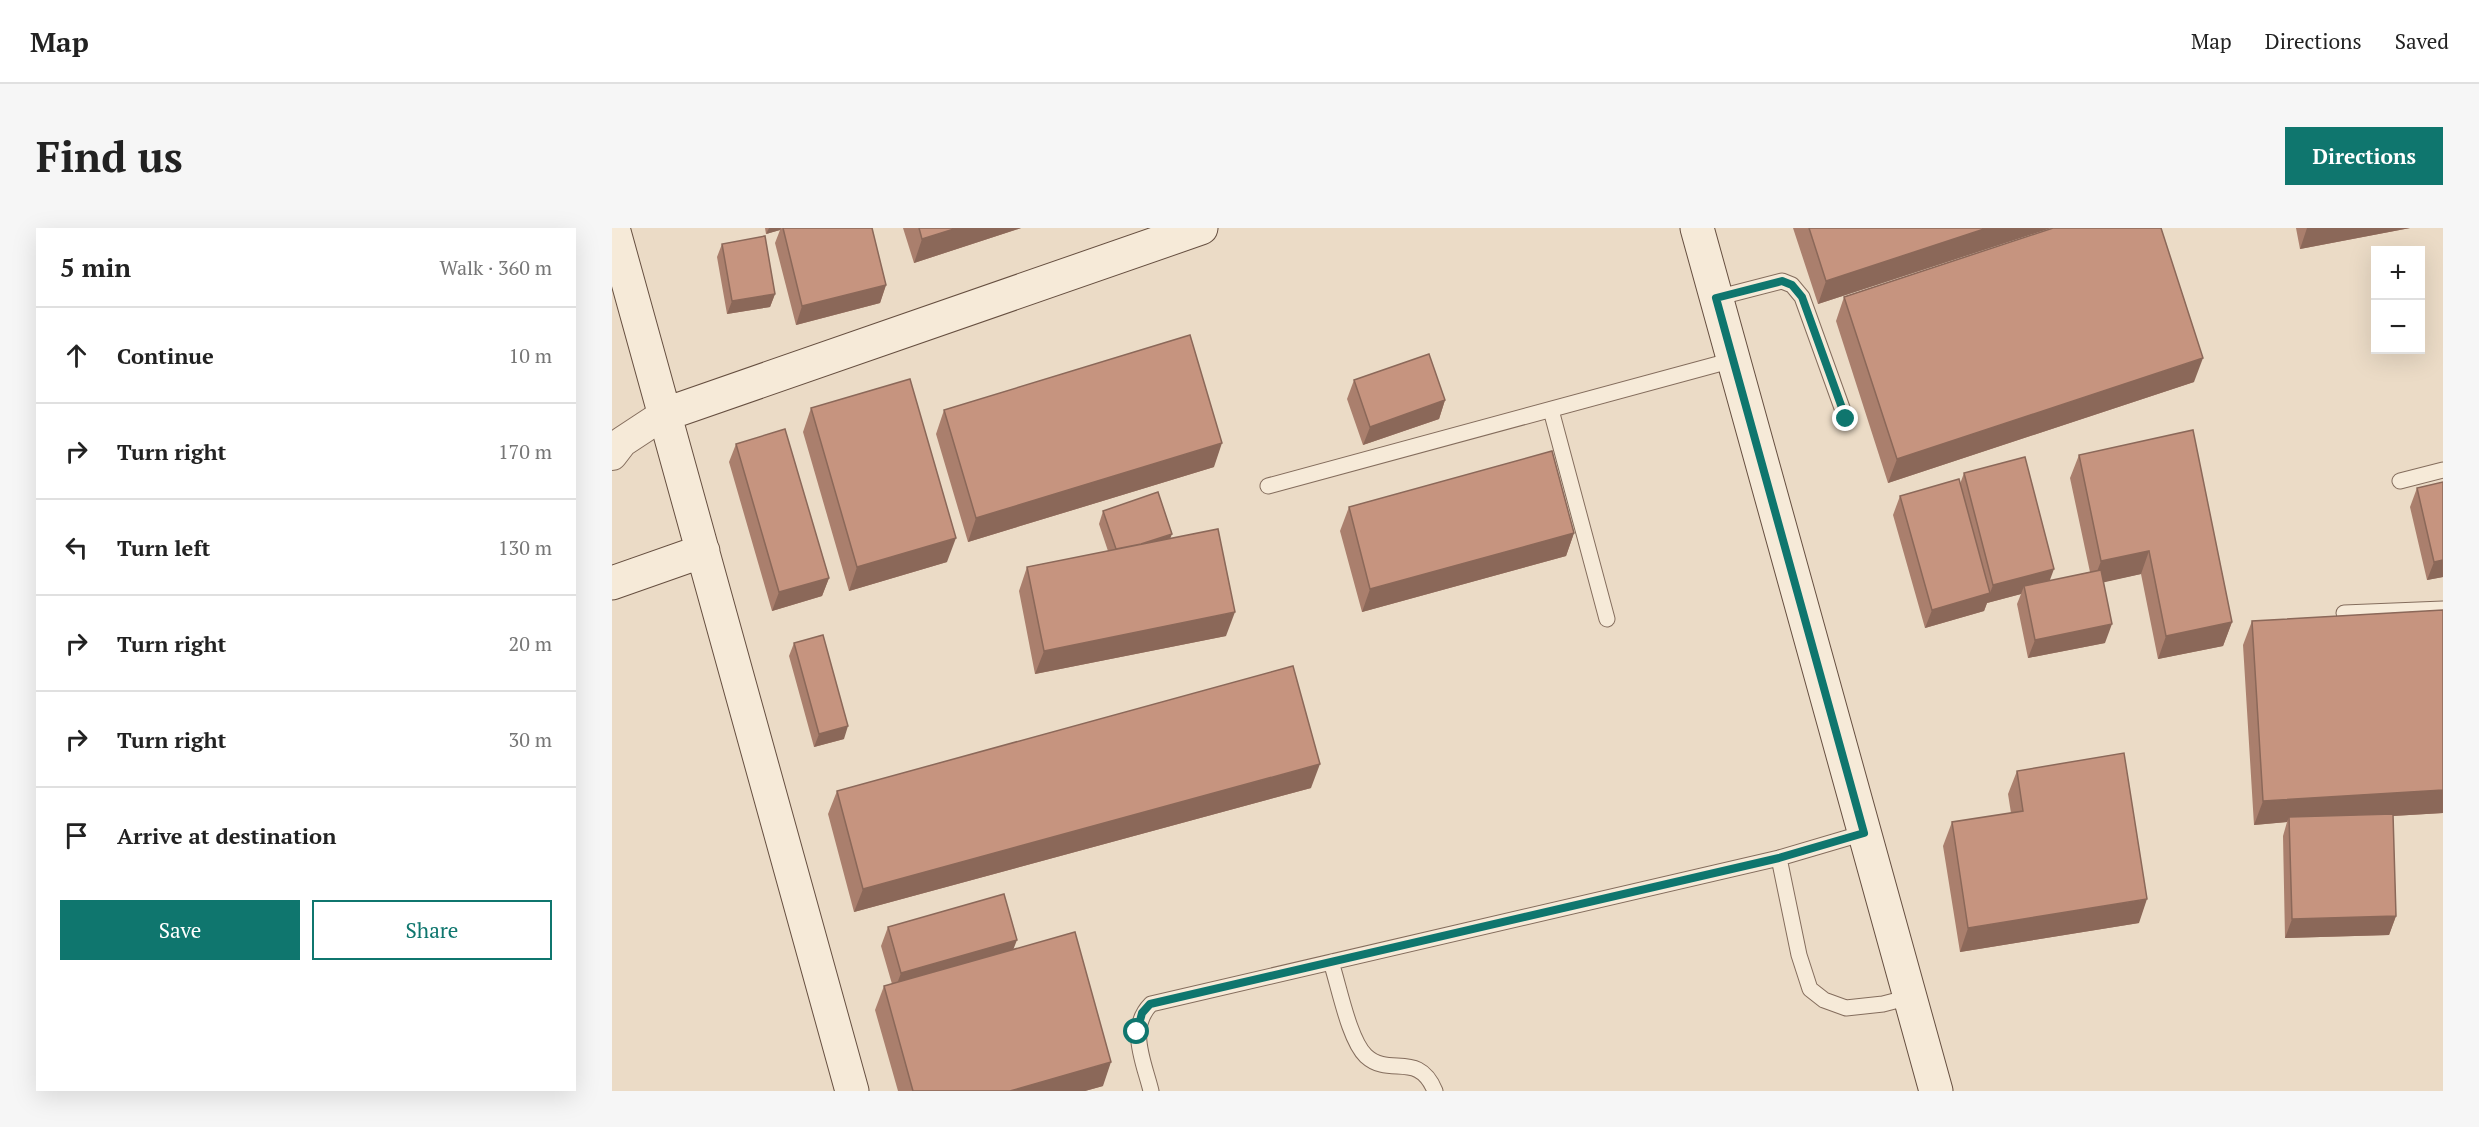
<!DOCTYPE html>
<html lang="en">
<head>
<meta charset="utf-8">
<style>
  body { margin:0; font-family:"PT Serif",serif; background:#f6f6f6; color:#222 }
  .controls { position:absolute; right:18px; top:18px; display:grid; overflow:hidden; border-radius:0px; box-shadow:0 6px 24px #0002 }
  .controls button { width:54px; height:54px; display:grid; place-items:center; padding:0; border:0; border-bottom:2px solid #e0e0e0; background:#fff; color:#222; font:30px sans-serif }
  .stop { position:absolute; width:18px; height:18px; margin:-14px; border:4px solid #0f766e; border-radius:50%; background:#fff }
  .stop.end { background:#0f766e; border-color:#fff; box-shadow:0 2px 6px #0008 }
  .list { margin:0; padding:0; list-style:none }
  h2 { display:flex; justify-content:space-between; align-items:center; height:78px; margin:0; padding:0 24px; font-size:26px }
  h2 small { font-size:20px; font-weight:400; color:#767676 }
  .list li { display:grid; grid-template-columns:39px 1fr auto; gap:18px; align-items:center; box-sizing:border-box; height:96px; padding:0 24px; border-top:2px solid #e0e0e0 }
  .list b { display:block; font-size:22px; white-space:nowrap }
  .list em { font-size:20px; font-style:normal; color:#767676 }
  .actions { display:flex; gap:12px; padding:18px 24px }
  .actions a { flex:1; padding:14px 0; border:2px solid #0f766e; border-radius:0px; text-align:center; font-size:21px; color:#0f766e }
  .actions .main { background:#0f766e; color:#fff }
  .icon { flex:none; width:33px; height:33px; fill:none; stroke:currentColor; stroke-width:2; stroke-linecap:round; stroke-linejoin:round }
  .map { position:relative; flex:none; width:1831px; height:863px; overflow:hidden; border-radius:0px }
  header { display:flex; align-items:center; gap:36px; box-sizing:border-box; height:84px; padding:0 30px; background:#fff; border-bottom:2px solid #e0e0e0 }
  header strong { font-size:28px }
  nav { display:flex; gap:33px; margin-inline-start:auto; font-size:21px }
  .intro { display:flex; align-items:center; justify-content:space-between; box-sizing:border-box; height:144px; padding:0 36px }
  h1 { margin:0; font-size:42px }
  .button { padding:15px 27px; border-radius:0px; background:#0f766e; color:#fff; font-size:21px; font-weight:700 }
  main { display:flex; gap:36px; padding:0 36px }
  aside { flex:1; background:#fff; border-radius:0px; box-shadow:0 6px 24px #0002 }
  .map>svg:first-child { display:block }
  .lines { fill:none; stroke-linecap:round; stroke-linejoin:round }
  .lane-casing { stroke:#846d5d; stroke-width:17 }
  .street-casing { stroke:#846d5d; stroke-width:32 }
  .secondary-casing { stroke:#664f40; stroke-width:35 }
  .lane { stroke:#f6ead8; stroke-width:15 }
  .street { stroke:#f6ead8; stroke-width:30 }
  .secondary { stroke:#f6ead8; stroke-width:33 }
  .wall { fill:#aa7f6d }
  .shaded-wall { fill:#8b6859 }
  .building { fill:#c6947f; stroke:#8b6859; stroke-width:1.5 }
  .route { stroke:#0f766e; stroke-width:8 }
</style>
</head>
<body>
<header>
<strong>Map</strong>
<nav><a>Map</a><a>Directions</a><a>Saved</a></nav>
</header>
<div class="intro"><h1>Find us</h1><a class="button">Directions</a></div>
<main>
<aside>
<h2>5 min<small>Walk · 360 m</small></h2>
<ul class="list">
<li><svg class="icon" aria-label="ahead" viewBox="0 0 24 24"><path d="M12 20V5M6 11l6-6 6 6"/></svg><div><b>Continue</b></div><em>10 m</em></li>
<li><svg class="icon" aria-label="right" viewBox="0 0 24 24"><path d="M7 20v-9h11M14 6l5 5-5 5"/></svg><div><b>Turn right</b></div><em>170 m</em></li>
<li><svg class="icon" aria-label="left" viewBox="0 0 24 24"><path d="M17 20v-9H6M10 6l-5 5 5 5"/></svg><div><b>Turn left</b></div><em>130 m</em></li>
<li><svg class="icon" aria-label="right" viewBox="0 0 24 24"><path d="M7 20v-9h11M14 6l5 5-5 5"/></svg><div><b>Turn right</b></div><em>20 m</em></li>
<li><svg class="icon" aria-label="right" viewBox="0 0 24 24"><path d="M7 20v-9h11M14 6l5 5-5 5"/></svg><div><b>Turn right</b></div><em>30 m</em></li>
<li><svg class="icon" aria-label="arrive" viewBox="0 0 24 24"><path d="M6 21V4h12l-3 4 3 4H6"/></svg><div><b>Arrive at destination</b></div></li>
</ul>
<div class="actions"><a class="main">Save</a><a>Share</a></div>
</aside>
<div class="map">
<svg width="1831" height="863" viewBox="0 0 1831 863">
  <rect width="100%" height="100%" fill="#ebdbc6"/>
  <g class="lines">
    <defs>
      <path id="lane" d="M 1104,70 L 1170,53 L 1180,57 L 1190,69 L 1234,191
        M 939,182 L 995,391
        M 1788,253 L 1831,242
        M 656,258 L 1121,132
        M 1732,385 L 1831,381
        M 1167,630 L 1187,727 L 1198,761 L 1212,772 L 1234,780 L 1271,776 L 1298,769
        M 719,734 C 727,758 737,812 754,828 C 778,850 806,822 823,863
        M 539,863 C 532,834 515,800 539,776 L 1167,630 L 1252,605"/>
      <path id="street" d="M 0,227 L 10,214 L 51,187"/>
      <path id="secondary" d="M 1,0 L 240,863
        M 1085,0 L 1324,863
        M 51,187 L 589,0
        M 0,355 L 91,323"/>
    </defs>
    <use href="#lane" class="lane-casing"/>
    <use href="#street" class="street-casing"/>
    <use href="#secondary" class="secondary-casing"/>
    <use href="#lane" class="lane"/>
    <use href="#street" class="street"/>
    <use href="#secondary" class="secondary"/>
  </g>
  <path class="wall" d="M 153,0 L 260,0 L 274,57 L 268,75 L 184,97 L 163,15 L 168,2 L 154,6 Z
    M 291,0 L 409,0 L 302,35 Z
    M 1181,0 L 1439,0 L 1206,76 Z
    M 1684,0 L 1798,0 L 1688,21 Z
    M 110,16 L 163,66 L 158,79 L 115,86 L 105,29 Z
    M 1232,69 L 1582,154 L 1276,255 L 1224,93 Z
    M 742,152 L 833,172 L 827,191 L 751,217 L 735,171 Z
    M 199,180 L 335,334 L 237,363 L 191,204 Z
    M 332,182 L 602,239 L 356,314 L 324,206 Z
    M 124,216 L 217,350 L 210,368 L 160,383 L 117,234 Z
    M 1467,227 L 1620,394 L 1611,418 L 1546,431 L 1529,346 L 1491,354 L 1493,415 L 1416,430 L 1405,376 L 1409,366 L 1375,375 L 1372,383 L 1313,400 L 1281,287 L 1288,268 L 1348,256 L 1352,245 L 1438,353 L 1478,344 L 1458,250 Z
    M 1831,254 L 1831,349 L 1815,352 L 1798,279 L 1805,260 Z
    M 737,279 L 962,305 L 954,328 L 750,384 L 728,303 Z
    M 491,283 L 558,311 L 614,408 L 423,446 L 407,363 L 415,339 L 496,323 L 487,296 Z
    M 1831,382 L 1831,585 L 1781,588 L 1784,688 L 1777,707 L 1673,710 L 1671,608 L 1675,594 L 1642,597 L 1631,417 L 1640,393 Z
    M 182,415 L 232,511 L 202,519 L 177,428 Z
    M 1405,543 L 1527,695 L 1348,724 L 1331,618 L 1340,594 L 1399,585 L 1396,566 Z
    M 699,560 L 242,684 L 216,586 L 225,563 Z
    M 276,699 L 401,722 L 491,858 L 473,863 L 286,863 L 263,782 L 272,758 L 280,756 L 269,718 Z"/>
  <path class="shaded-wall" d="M 157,0 L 169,0 L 168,2 L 154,6 Z
    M 345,0 L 409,0 L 302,35 L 310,11 Z
    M 1375,0 L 1439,0 L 1206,76 L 1214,53 Z
    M 1695,0 L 1798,0 L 1688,21 Z
    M 274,57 L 268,75 L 184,97 L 190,78 Z
    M 163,66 L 158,79 L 115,86 L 120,73 Z
    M 1591,130 L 1582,154 L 1276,255 L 1285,231 Z
    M 833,172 L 827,191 L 751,217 L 758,199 Z
    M 610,215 L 602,239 L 356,314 L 364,290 Z
    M 962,305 L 954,328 L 750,384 L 758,361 Z
    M 560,306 L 555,319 L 505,325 Z
    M 344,310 L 335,334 L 237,363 L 245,339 Z
    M 1537,323 L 1529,346 L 1480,357 L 1489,333 Z
    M 1831,332 L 1831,349 L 1815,352 L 1822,334 Z
    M 1442,341 L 1435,360 L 1412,358 L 1409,366 L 1375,375 L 1372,383 L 1313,400 L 1320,382 L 1378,365 L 1381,357 Z
    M 217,350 L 210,368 L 160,383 L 167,364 Z
    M 623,384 L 614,408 L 423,446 L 432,423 Z
    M 1620,394 L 1611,418 L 1546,431 L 1554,408 Z
    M 1500,396 L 1493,415 L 1416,430 L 1423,412 Z
    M 236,498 L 232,511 L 202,519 L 207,506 Z
    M 708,536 L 699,560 L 242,684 L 251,661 Z
    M 1831,562 L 1831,585 L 1678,594 L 1677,589 L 1675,594 L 1642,597 L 1651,573 Z
    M 1535,671 L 1527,695 L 1348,724 L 1356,700 Z
    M 1784,688 L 1777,707 L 1673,710 L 1680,691 Z
    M 405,712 L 398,730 L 282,764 L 289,745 Z
    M 499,834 L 491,858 L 473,863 L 398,863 Z"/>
  <path class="building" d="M 171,0 L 260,0 L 274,57 L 190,78 Z
    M 307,0 L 345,0 L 310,11 Z
    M 1197,0 L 1375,0 L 1214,53 Z
    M 1441,0 L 1549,0 L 1591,130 L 1285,231 L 1232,69 Z
    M 153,8 L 163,66 L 120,73 L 110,16 Z
    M 578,107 L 610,215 L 364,290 L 332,182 Z
    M 817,126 L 833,172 L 758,199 L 742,152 Z
    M 298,151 L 344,310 L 245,339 L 199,180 Z
    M 173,201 L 217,350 L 167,364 L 124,216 Z
    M 1581,202 L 1620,394 L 1554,408 L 1537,323 L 1489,333 L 1467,227 Z
    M 940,223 L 962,305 L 758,361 L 737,279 Z
    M 1413,229 L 1442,341 L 1381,357 L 1352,245 Z
    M 1347,251 L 1378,365 L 1320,382 L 1288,268 Z
    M 1831,254 L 1831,332 L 1822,334 L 1805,260 Z
    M 546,264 L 560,306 L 529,316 L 504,321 L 491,283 Z
    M 606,301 L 623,384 L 432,423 L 415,339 Z
    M 1489,342 L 1500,396 L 1423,412 L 1412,358 Z
    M 1831,382 L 1831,562 L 1651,573 L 1640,393 Z
    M 211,407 L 236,498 L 207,506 L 182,415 Z
    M 681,438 L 708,536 L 251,661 L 225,563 Z
    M 1512,525 L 1535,671 L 1356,700 L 1340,594 L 1411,583 L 1405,543 Z
    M 1781,586 L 1784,688 L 1680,691 L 1677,589 Z
    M 392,666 L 405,712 L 289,745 L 276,699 Z
    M 463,704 L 499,834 L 398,863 L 301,863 L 272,758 Z"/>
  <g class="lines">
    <path class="route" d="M 525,804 L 530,785 L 538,776 L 1167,630 L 1252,605 L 1104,70 L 1170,53 L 1180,57 L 1190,69 L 1234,191"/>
  </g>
</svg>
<div class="controls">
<button>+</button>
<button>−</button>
</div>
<div class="stop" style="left:525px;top:804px"></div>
<div class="stop end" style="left:1234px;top:191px"></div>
</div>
</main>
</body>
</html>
